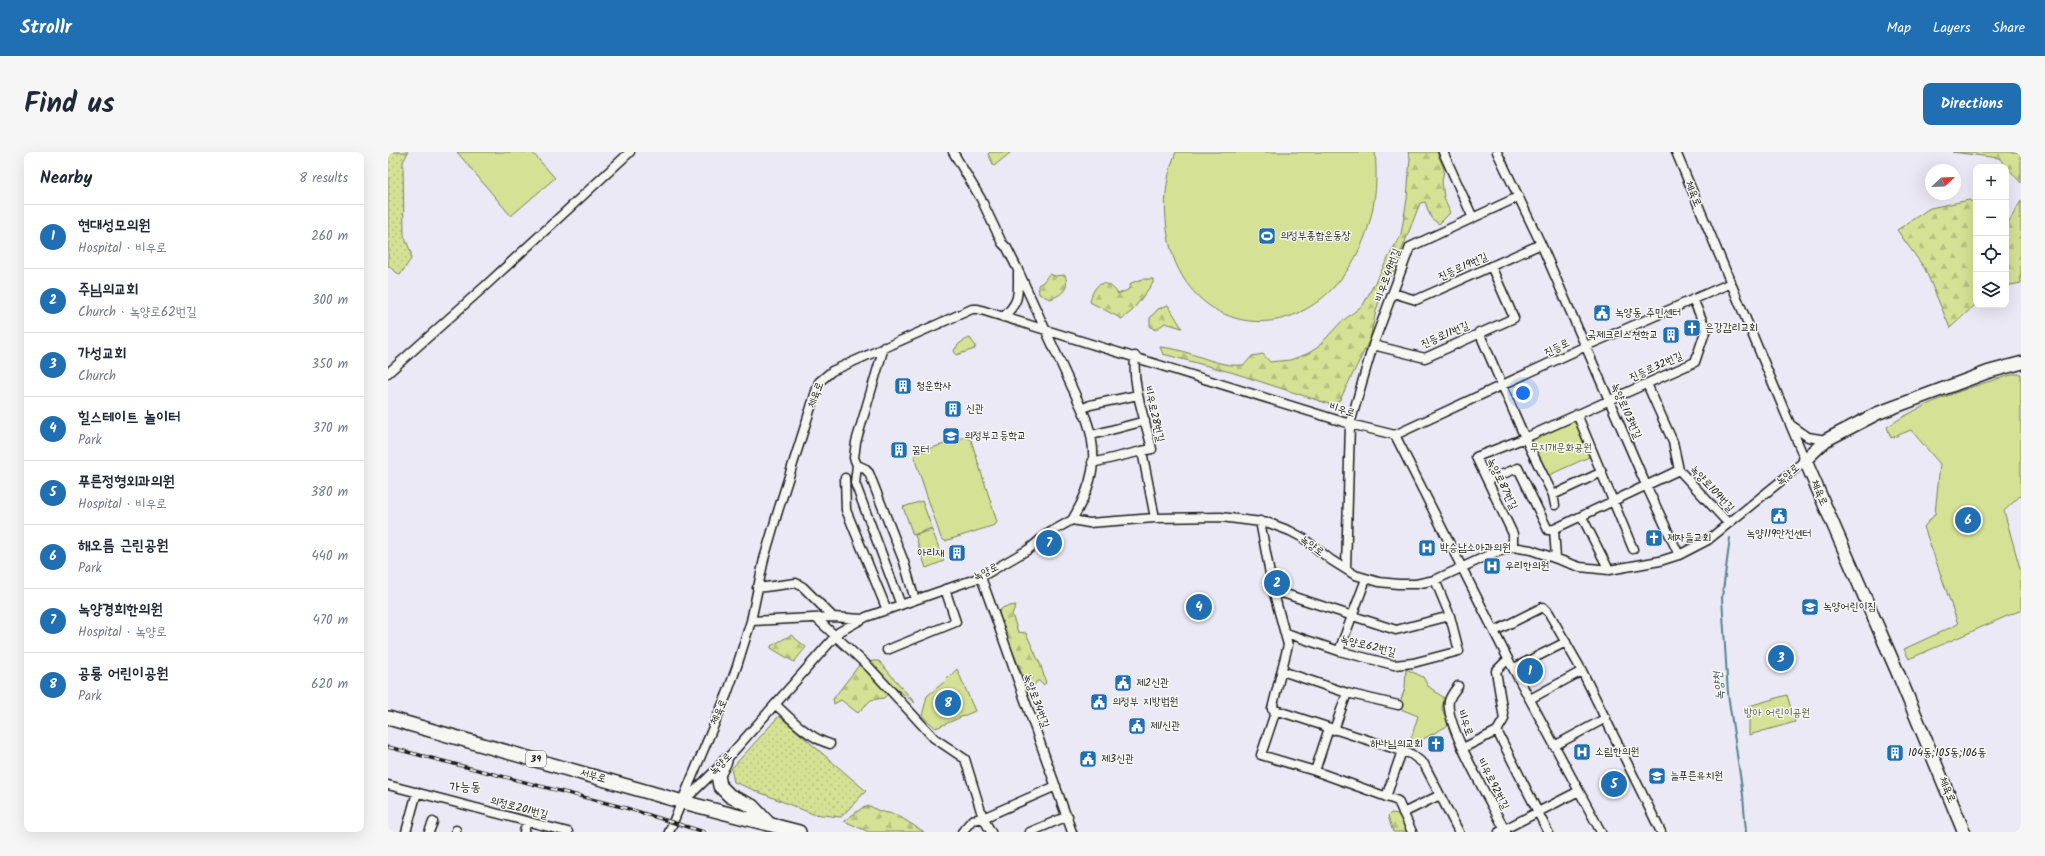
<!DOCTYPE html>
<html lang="en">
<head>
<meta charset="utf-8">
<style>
  body { margin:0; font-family:Kalam,"Poor Story",sans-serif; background:#f6f6f7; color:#1f2937 }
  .controls { position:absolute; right:12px; top:12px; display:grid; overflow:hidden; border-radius:8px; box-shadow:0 4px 16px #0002 }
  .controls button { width:36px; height:36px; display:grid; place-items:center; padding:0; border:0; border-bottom:1px solid #e0e1e3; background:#fff; color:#1f2937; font:20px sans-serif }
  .compass { position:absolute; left:1537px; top:12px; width:36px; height:36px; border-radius:50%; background:#fff; box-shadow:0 4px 16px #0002; rotate:67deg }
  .you { position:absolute; left:1135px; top:241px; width:14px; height:14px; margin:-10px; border:3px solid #fff; border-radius:50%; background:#1a73e8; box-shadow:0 0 0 6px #1a73e833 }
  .badge { display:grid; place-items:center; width:26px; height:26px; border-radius:50%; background:#1f6fb2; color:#fff; font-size:13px; font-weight:700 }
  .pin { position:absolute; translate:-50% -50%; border:2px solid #fff; box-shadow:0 1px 4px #0006 }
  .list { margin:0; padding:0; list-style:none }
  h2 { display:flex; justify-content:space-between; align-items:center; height:52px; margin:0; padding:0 16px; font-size:17px }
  h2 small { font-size:13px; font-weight:400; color:#747a83 }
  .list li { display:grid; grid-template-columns:26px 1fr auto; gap:12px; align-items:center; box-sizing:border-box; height:64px; padding:0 16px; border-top:1px solid #e0e1e3 }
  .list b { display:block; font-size:15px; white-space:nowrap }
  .list p { margin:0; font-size:13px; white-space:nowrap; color:#747a83 }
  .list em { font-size:13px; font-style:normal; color:#747a83 }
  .icon { flex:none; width:22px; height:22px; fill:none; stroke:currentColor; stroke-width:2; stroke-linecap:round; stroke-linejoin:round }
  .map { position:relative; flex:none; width:1633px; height:680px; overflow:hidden; border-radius:8px }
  header { display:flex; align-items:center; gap:24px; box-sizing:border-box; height:56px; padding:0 20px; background:#1f6fb2; color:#fff }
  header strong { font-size:19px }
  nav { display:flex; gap:22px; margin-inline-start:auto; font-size:14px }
  .intro { display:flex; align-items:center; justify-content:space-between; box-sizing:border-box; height:96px; padding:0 24px }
  h1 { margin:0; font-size:28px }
  .button { padding:10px 18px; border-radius:8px; background:#1f6fb2; color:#fff; font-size:14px; font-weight:700 }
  main { display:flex; gap:24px; padding:0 24px }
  aside { flex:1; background:#fff; border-radius:8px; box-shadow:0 4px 16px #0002 }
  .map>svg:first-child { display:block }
  .grass { fill:url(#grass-dots); stroke:#787e58 }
  .forest { fill:url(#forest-firs); stroke:#787e58 }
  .green { fill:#d5e194; stroke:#787e58 }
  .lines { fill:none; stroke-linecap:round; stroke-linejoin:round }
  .stream { stroke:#54838c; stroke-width:2 }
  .street-casing { stroke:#1c1c1c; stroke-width:11 }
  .secondary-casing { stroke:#1c1c1c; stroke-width:15 }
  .primary-casing { stroke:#1c1c1c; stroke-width:16 }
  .street { stroke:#f6f6f2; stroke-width:8 }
  .secondary { stroke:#f6f6f2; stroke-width:12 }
  .primary { stroke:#f6f6f2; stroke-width:13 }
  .rail-casing { stroke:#1c1c1c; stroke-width:3.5 }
  .rail { stroke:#f6f6f2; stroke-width:2; stroke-dasharray:6; stroke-linecap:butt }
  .labels { text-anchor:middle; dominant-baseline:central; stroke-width:3; stroke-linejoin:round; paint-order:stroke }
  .shield { fill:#f6f6f2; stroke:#5d5d5c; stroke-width:1 }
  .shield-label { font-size:10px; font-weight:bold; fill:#1c1c1c }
  .street-label { font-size:11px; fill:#1c1c1c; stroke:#f6f6f2 }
  .poi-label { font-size:11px; fill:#1c1c1c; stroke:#f6f6f2; text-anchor:start }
  .park-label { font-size:11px; fill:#545740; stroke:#f6f6f2 }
  .water-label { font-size:12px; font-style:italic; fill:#3d585d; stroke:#f6f6f2 }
  .quarter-label { font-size:13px; fill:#1c1c1c; stroke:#f6f6f2 }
</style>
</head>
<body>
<header>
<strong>Strollr</strong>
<nav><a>Map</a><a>Layers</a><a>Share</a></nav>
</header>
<div class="intro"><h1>Find us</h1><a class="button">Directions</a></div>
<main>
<aside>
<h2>Nearby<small>8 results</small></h2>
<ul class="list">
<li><span class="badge">1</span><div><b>현대성모의원</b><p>Hospital · 비우로</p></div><em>260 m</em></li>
<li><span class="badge">2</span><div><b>주님의교회</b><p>Church · 녹양로62번길</p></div><em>300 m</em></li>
<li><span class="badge">3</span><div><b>가성교회</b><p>Church</p></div><em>350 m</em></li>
<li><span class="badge">4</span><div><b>힐스테이트 놀이터</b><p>Park</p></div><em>370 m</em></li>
<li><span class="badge">5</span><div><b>푸른정형외과의원</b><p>Hospital · 비우로</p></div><em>380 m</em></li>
<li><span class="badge">6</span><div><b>해오름 근린공원</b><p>Park</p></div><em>440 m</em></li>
<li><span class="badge">7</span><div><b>녹양경희한의원</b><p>Hospital · 녹양로</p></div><em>470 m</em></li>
<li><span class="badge">8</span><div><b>공룡 어린이공원</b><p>Park</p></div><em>620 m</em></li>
</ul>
</aside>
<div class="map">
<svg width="1633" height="680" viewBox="0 0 1633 680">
  <defs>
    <pattern id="grass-dots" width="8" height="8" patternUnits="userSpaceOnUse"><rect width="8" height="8" fill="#d5e194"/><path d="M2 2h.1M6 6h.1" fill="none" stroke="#b6c07f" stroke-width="1.8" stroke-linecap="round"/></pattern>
    <pattern id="forest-firs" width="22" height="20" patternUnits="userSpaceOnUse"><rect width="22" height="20" fill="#d5e194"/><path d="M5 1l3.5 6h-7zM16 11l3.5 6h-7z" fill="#b6c07f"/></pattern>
  </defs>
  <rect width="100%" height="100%" fill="#ece9f6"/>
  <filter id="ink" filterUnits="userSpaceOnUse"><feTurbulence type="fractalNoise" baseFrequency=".025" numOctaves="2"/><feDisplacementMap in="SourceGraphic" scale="8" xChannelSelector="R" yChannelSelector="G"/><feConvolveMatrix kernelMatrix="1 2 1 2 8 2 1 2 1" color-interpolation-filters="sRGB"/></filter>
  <g filter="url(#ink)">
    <path class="grass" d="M 0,0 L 20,0 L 15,10 L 16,83 L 23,101 L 23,107 L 12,123 L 0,114 Z
      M 391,564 L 478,639 L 453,665 L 425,662 L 346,630 L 343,617 Z"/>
    <path class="forest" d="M 602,0 L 623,0 L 606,14 L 600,2 Z
      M 1020,0 L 1049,0 L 1056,17 L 1054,30 L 1056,45 L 1062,61 L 1051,72 L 1043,66 L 1037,50 L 1032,51 L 1006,118 L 996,134 L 988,159 L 982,187 L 952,248 L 944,253 L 846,221 L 775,202 L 772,195 C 780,196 789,197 797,200 C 818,206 834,215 856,213 L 864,204 L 875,202 L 882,210 L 902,208 L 919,202 L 929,196 L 952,171 L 975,153 L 1013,82 L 1019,47 L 1022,5 Z
      M 1564,0 L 1633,0 L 1633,31 L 1611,6 Z
      M 1581,48 L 1588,52 L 1588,152 L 1562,176 L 1537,117 L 1509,78 L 1542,56 Z
      M 1633,49 L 1633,131 L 1618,134 L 1618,70 L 1620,71 Z
      M 661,122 L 667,124 L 677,123 C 682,137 674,143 662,147 L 651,142 L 650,133 L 655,130 Z
      M 755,127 L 765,127 L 765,131 L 744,159 L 734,167 L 702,150 C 705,131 718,124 730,142 L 740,138 L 743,131 Z
      M 780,153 L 794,176 L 777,171 L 767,178 L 762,174 L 762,166 L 770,157 Z
      M 582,186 L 587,193 L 587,197 L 568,203 L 566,199 C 569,192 574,189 582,186 Z
      M 628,453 L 624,462 L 630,480 L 638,481 L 653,514 L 658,531 L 655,533 L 651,529 L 649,529 L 645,535 L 636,527 L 611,467 L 611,459 L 616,455 Z
      M 403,483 L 418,495 L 406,510 L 383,496 L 383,494 Z
      M 484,509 L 491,509 L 527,551 L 506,535 L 496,546 L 483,548 L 470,561 L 453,548 L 446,552 L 445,547 L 472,512 L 478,517 Z
      M 482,654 L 491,659 L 509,663 L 536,680 L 481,680 L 456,669 L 474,656 Z
      M 1003,661 L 1012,662 L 1021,680 L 1005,680 L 1000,664 Z"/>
    <path class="green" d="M 69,0 L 144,0 L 167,26 L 123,64 Z
      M 788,0 L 987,0 C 992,49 980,98 946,135 C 888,197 798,172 781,89 C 775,59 776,29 788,0 Z
      M 1627,222 L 1633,222 L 1633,343 L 1616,359 L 1633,420 L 1633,458 L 1521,507 L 1516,497 L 1570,472 L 1536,375 L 1547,362 L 1552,312 L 1523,278 L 1503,286 L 1499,275 C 1535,250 1586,233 1627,222 Z
      M 1185,269 L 1189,272 L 1201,305 L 1159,324 L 1144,288 Z
      M 577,285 L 583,288 L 609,370 L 607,373 L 557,389 L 553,386 L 526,305 L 529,301 Z
      M 534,349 L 544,376 L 525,383 L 515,355 Z
      M 544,378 L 556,409 L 538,416 L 527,383 Z
      M 818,447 L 822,458 L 804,464 L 800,452 Z
      M 569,517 L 587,559 L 548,576 L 534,564 L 539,544 L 556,530 Z
      M 1018,517 L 1035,525 L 1040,534 L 1056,546 L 1054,557 L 1061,573 L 1026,592 L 1022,590 L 1030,564 L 1010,556 L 1017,536 Z
      M 1399,543 L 1407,570 L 1361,583 L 1361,554 Z"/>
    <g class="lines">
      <path class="stream" d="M 1342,386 L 1334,446 L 1340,542 L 1355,643 L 1358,680"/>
      <defs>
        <path id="street" d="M 565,0 L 593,47 L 614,91 L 619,96 L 629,116 L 698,266 C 712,305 705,333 684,368
          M 1055,0 L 1085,66
          M 1109,0 L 1153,92 L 1258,333 L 1291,403
          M 1005,141 L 1028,148 L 1153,92
          M 615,165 C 632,150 630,143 630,121
          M 1091,180 L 1137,286 L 1165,343 L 1167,353
          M 985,193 L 1037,206 L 1126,166 L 1103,114
          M 747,204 C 744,235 757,267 764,297 L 754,299 L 767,366
          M 0,221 L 96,135 L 242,0
          M 1259,232 L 1285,290 L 1291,318 L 1340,371
          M 694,257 L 702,253 L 750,243
          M 1189,262 L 1245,397
          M 1403,273 L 1420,285 L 1438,288
          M 704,283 L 757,269
          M 1007,283 L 1198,194 L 1343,131
          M 704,311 L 754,299
          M 469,313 L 466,306 L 468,290 L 496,195
          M 457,326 L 458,358 L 499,458
          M 1100,328 L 1130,316 L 1160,378 L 1166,377 L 1168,406
          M 1165,343 L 1214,320
          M 1194,365 L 1221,418
          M 872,369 L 885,438 L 900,493 L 884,557 L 1023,602 L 1036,612 L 1071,680
          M 1166,377 L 1291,318
          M 1125,395 L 1125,382 L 1088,305 L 1137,286 L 1307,210 L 1318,177 L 1305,147
          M 958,417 L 962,272 L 985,193 L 1022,95 L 1130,45
          M 593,425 L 684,680
          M 369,436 L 408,431 L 415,435 L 445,465
          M 885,438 L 1008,478 L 1062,464
          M 513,453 L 467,331 L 469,313 L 476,316 L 481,321 L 516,410 L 527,448
          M 429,467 L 482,516 L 546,586 L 577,607 L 595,666 L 603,680
          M 363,469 L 445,465 L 474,467
          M 1107,479 L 1155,455 L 1161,461 L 1194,519 L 1273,680
          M 898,481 L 951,499 L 1006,513 L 1025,511 L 1071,499 L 1062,464 L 1047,428
          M 499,498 L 568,470 L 557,437
          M 951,499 L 978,427
          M 1126,516 L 1178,490
          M 894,519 L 959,541 L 1010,553
          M 1070,534 C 1067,538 1062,544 1061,549 C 1056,572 1106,656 1118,680
          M 1142,547 L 1194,519
          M 387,552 C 403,567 421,586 442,592
          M 888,558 L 873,603 L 927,619 L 1010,649 L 1024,680
          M 946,578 L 959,541
          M 1109,579 L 1160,680
          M 1166,594 L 1218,566
          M 1075,596 L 1109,579 L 1116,567 L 1108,519 L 1120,507
          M 927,619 L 941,576
          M 0,633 L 180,680
          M 998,645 L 1014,599
          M 295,650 L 337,609 L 451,480 L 478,465 L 593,425 L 641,397 L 659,382 L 684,368 L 701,371 L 767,366 L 833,365 L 881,371 L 902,379 L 915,386 L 943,408 L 967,423 L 991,430 L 1010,432 L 1028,432 L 1047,428 L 1103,402 L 1125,395 L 1143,398 L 1192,415 L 1221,418 L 1272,409 L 1291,403 L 1320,388 L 1399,324 L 1417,308 L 1288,0
          M 1015,661 L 1052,643
          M 18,680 L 29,640
          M 41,680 L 45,670
          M 68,680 L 68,678
          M 136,680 L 139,669
          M 281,680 L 339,542 L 349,514 L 363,469 L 376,407 L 390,359 L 431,230 L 444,219 L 584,157 L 590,157 L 962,272 L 1007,283 L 1120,507 L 1213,680
          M 574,680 L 584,668 L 595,666 L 668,634
          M 642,680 L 680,664
          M 1111,680 L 1191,639"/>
        <path id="secondary" d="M 1576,680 L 1509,519 L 1417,308 L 1438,288 L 1490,261 L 1600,220 L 1633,211"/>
        <path id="primary" d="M 0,566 L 295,650 L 411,680
          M 337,609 L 330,623 L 332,634 L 342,644 L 364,654 L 381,672"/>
      </defs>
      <use href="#street" class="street-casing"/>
      <use href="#secondary" class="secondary-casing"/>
      <use href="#primary" class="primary-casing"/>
      <use href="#street" class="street"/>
      <use href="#secondary" class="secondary"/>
      <use href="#primary" class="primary"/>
      <defs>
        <path id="rail" d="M 0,595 L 238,656 L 316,680"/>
      </defs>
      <use href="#rail" class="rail-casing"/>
      <use href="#rail" class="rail"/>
    </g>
  </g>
  <defs>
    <symbol id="stadium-square" viewBox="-11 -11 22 22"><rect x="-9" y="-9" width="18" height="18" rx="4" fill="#1f6fb2" stroke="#f6f6f2"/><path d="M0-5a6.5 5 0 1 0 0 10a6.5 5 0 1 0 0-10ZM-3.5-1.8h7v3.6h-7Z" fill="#fff"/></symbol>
    <symbol id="civic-square" viewBox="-11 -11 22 22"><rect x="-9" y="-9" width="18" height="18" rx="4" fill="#1f6fb2" stroke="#f6f6f2"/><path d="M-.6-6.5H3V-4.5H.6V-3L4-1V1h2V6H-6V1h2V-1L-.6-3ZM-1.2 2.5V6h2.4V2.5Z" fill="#fff"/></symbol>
    <symbol id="church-square" viewBox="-11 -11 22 22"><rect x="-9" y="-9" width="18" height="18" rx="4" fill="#1f6fb2" stroke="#f6f6f2"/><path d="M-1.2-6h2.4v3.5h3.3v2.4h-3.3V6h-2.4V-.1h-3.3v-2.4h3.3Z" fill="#fff"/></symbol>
    <symbol id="building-square" viewBox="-11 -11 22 22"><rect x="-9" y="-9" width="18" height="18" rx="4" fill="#1f6fb2" stroke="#f6f6f2"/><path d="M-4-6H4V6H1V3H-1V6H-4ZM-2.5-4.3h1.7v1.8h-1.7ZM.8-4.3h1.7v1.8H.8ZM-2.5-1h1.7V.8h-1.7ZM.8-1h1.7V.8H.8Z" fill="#fff"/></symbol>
    <symbol id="school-square" viewBox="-11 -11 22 22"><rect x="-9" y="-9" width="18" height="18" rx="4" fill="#1f6fb2" stroke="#f6f6f2"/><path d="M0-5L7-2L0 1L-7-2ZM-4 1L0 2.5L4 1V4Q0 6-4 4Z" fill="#fff"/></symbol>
    <symbol id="hospital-square" viewBox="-11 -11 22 22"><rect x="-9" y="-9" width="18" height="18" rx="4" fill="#1f6fb2" stroke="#f6f6f2"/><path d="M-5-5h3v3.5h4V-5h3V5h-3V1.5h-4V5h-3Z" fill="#fff"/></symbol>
  </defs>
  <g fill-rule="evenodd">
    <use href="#stadium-square" x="869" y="74" width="20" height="20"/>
    <use href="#civic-square" x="1204" y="151" width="20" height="20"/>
    <use href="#church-square" x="1294" y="166" width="20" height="20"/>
    <use href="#building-square" x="1273" y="173" width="20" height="20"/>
    <use href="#building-square" x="505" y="224" width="20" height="20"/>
    <use href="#building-square" x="555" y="247" width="20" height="20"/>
    <use href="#school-square" x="553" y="274" width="20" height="20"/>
    <use href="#building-square" x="501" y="288" width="20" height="20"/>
    <use href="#civic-square" x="1381" y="354" width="20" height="20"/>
    <use href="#church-square" x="1256" y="376" width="20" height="20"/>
    <use href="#hospital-square" x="1029" y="386" width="20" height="20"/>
    <use href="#building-square" x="559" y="391" width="20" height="20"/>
    <use href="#hospital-square" x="1094" y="404" width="20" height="20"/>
    <use href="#school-square" x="1412" y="445" width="20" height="20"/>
    <use href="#civic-square" x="725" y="521" width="20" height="20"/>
    <use href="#civic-square" x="701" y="540" width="20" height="20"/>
    <use href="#civic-square" x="739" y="564" width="20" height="20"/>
    <use href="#church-square" x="1038" y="582" width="20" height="20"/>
    <use href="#hospital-square" x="1184" y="590" width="20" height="20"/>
    <use href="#building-square" x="1497" y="591" width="20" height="20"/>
    <use href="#civic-square" x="690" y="597" width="20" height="20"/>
    <use href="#school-square" x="1259" y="614" width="20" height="20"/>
  </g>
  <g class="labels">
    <rect class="shield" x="138" y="599" width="20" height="16" rx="3"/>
    <g class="shield-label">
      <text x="148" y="607">39</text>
    </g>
    <g class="street-label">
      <text transform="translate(1305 42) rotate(67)">체육로</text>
      <text transform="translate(1075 115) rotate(-24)">진등로19번길</text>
      <text transform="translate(1000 123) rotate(-70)">비우로49번길</text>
      <text transform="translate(1057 183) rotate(-23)">진등로11번길</text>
      <text transform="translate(1169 196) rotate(-26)">진등로</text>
      <text transform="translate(1268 215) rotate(-24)">진등로32번길</text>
      <text transform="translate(428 243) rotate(-70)">체육로</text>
      <text transform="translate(954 258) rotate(17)">비우로</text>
      <text transform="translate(1238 259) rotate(66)">녹양로103번길</text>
      <text transform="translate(766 262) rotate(77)">비우로28번길</text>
      <text transform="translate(1400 323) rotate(-41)">녹양로</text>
      <text transform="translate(1114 332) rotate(64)">녹양로87번길</text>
      <text transform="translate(1324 337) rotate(47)">녹양로109번길</text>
      <text transform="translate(1431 341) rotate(66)">체육로</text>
      <text transform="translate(924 394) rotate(37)">녹양로</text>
      <text transform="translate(598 420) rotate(-26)">녹양로</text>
      <text transform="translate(980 494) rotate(14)">녹양로62번길</text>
      <text transform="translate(648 549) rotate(70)">녹양로34번길</text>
      <text transform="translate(331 560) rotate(-66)">체육로</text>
      <text transform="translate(1077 571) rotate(70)">비우로</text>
      <text transform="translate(333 612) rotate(-46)">녹양로</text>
      <text transform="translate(205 624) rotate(16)">서부로</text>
      <text transform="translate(1105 632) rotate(63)">비우로92번길</text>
      <text transform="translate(1559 638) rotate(67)">체육로</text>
      <text transform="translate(131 656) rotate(15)">의정로201번길</text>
    </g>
    <g class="poi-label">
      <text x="892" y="84">의정부종합운동장</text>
      <text x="1227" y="161">녹양동 주민센터</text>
      <text x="1317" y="176">은강감리교회</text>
      <text x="1270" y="183" text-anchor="end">국제크리스쳔학교</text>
      <text x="528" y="234">청운학사</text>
      <text x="578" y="257">신관</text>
      <text x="576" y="284">의정부고등학교</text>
      <text x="524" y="298">꿈터</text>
      <text x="1391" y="382" text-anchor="middle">녹양119안전센터</text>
      <text x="1279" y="386">제자들교회</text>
      <text x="1052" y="396">박승남소아과의원</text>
      <text x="556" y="401" text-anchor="end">아리재</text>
      <text x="1117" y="414">우리한의원</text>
      <text x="1435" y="455">녹양어린이집</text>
      <text x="748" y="531">제2신관</text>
      <text x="724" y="550">의정부 지방법원</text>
      <text x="762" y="574">제1신관</text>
      <text x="1035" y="592" text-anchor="end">하나님의교회</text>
      <text x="1207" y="600">소림한의원</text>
      <text x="1520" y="601">104동;105동;106동</text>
      <text x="713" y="607">제3신관</text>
      <text x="1282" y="624">늘푸른유치원</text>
    </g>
    <g class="park-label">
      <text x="1173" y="296">무지개문화공원</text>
      <text x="1389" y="561">방아 어린이공원</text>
    </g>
    <g class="water-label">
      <text transform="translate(1331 534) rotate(-95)">녹양천</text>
    </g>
    <g class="quarter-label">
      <text x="77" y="635">가능동</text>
    </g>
  </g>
</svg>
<div class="controls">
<button>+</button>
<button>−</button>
<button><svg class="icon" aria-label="locate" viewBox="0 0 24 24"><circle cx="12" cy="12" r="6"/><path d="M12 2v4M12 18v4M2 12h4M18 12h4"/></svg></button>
<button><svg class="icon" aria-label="layers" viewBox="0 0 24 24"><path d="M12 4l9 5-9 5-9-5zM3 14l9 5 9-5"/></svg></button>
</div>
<svg class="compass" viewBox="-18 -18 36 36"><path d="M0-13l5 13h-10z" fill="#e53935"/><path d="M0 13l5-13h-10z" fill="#747a83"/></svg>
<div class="you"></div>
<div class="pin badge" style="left:1142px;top:519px">1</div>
<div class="pin badge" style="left:889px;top:431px">2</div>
<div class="pin badge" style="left:1393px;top:506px">3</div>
<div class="pin badge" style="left:811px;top:455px">4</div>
<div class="pin badge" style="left:1226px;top:632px">5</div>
<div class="pin badge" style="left:1580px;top:368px">6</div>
<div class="pin badge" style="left:661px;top:391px">7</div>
<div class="pin badge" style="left:560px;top:551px">8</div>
</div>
</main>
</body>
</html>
